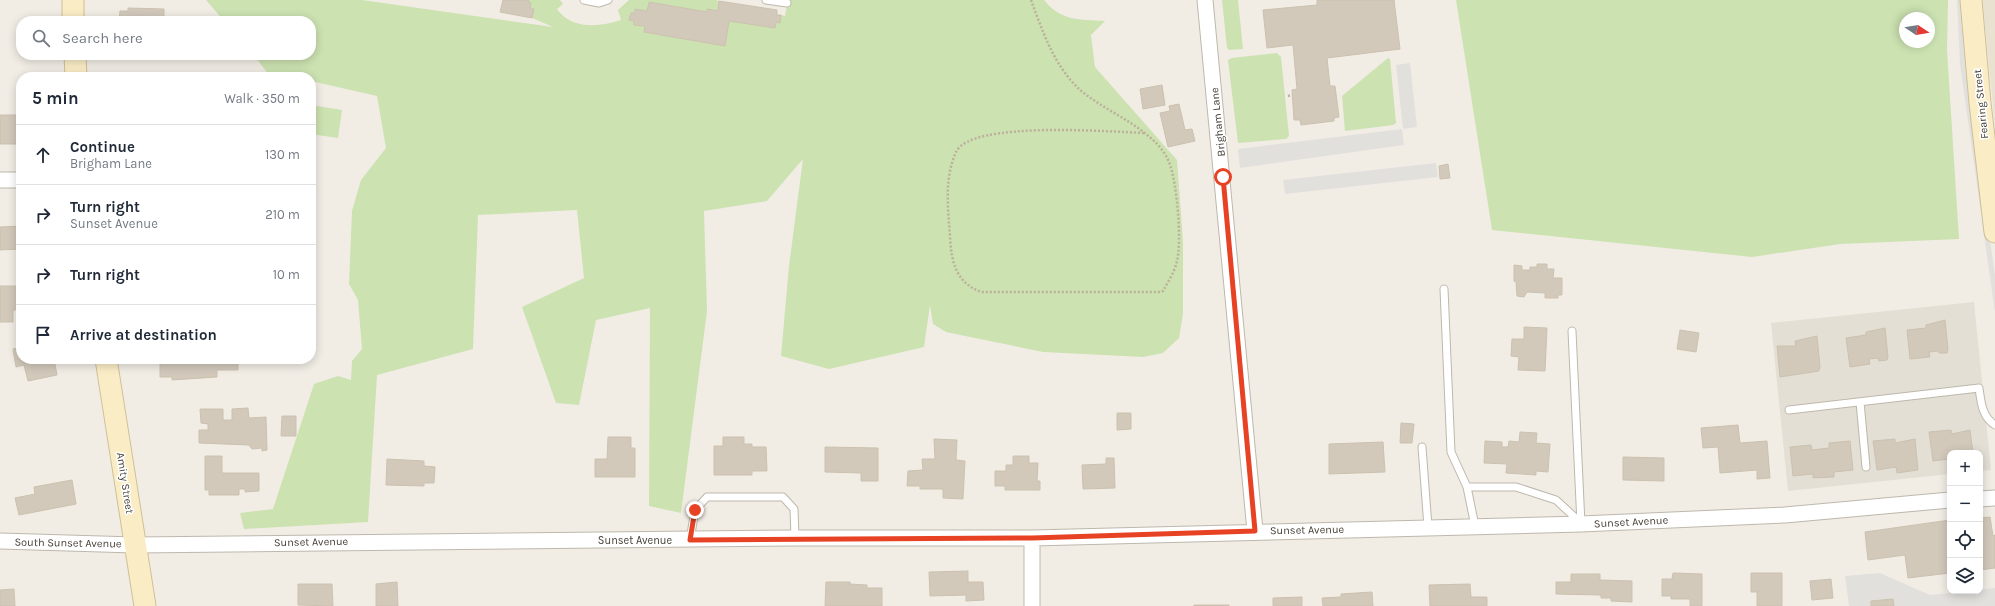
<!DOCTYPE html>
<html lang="en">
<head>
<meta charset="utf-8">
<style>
  body { margin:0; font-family:Karla,sans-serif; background:#f2f2f3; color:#1f2937 }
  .controls { position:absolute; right:12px; bottom:12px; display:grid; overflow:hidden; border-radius:8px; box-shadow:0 2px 10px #0003 }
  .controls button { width:36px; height:36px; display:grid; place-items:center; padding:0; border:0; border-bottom:1px solid #e0e1e3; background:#fff; color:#1f2937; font:20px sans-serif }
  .compass { position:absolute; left:1899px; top:12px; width:36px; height:36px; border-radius:50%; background:#fff; box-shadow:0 2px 10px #0003; rotate:102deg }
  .stop { position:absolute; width:12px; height:12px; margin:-9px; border:3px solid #e84225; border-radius:50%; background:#fff }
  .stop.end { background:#e84225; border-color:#fff; box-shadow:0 1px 4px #0008 }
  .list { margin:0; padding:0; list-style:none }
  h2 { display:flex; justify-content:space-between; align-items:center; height:52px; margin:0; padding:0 16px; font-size:17px }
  h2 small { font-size:13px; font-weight:400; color:#747a83 }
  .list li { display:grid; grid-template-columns:26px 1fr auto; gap:12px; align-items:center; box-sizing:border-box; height:60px; padding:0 16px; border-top:1px solid #e0e1e3 }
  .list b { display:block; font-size:15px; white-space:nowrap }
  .list p { margin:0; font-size:13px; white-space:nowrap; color:#747a83 }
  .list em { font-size:13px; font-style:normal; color:#747a83 }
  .icon { flex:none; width:22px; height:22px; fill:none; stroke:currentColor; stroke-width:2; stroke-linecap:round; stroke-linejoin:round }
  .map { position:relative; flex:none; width:1995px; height:606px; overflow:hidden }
  .search { position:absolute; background:#fff; box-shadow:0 2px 10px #0003; left:16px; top:16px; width:300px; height:44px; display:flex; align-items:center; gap:10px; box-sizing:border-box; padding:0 14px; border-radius:16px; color:#747a83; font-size:15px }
  .panel { position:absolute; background:#fff; box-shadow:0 2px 10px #0003; left:16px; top:72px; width:300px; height:292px; border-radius:16px }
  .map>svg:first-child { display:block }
  .residential { fill:#e4dfd4 }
  .education { fill:#e9e2d0 }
  .green { fill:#cce2b1; fill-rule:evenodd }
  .parking { fill:#e2e0dd }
  .building { fill:#d2c9bb; stroke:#ccc1af }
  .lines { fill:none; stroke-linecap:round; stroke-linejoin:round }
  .lane-casing { stroke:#beb8ac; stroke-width:9 }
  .street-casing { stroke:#beb8ac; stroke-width:17 }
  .secondary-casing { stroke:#cdc098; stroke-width:23 }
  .path { stroke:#bcb09b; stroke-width:2.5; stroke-dasharray:2 2; stroke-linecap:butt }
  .lane { stroke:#fff; stroke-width:7 }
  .street { stroke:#fff; stroke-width:15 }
  .secondary { stroke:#faedc6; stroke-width:21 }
  .route { stroke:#e84225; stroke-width:5 }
  .labels { text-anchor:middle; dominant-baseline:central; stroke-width:3; stroke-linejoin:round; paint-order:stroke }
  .street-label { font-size:11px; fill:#433d35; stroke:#fff }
</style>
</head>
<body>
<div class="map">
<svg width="1995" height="606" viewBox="0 0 1995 606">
  <rect width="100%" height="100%" fill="#f1ede5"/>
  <path class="residential" d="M 1974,302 L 1991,470 L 1980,471 L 1980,453 L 1950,453 L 1950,474 L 1788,491 L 1771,323 Z"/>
  <path class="education" d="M 1983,0 L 1995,0 L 1995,126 L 1983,6 Z"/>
  <path class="green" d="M 206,0 L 362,0 L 553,27 L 532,18 L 534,9 L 530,8 L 531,3 L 528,2 L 529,0 L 560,0 L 563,4 L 557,9 C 572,30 600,27 621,20 L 618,10 L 629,0 L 716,0 L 719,1 L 718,11 L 708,9 L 707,12 L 649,2 L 647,11 L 635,9 L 635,13 L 631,13 L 629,20 L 634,21 L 634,25 L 645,26 L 644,32 L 725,46 L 729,21 L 775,28 L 776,22 L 781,15 L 785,16 L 788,0 L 1044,0 C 1062,22 1079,19 1105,21 L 1091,35 L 1095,67 L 1177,160 L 1183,242 L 1183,314 L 1179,338 L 1163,353 L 1143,357 L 1043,352 L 946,332 L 933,324 L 930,305 L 924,347 L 829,369 L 781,356 L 789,266 L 803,159 L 767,201 L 704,211 L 707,311 L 681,513 L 649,506 L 650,308 L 596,320 L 579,405 L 556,403 L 522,307 L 584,278 L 577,210 L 478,215 L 473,349 L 377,375 L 368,522 L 244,529 L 240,513 L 273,509 L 314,384 L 338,376 L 351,380 L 352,361 L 362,349 L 358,300 L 349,284 L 352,211 L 361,180 L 386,148 L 377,96 L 311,81 L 311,77 L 287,77 L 268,74 L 254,55 L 311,55 L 311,21 L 224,21 Z
    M 1222,0 L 1238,0 L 1243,49 L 1229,50 L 1227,48 Z
    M 1456,0 L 1948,0 L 1947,50 L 1959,239 L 1840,244 L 1752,257 L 1492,230 ZM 1905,18 L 1929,18 L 1929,42 L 1905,42 Z
    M 1277,53 L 1281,57 L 1289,136 L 1286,139 L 1238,143 L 1228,60 L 1232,58 Z
    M 1388,58 L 1390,59 L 1396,123 L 1393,125 L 1345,131 L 1342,96 Z
    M 311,105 L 342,110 L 338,138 L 311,134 Z"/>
  <path class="parking" d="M 1957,0 L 1963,0 L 1969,95 L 1995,275 L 1995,313 L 1960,64 Z
    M 1410,63 L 1417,127 L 1403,129 L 1396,65 Z
    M 1402,129 L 1404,145 L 1240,168 L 1238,149 Z
    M 1436,163 L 1438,177 L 1285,194 L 1283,180 Z
    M 1880,573 L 1930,595 L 1995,588 L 1995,606 L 1849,606 L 1845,576 Z"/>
  <path class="building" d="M 503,0 L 529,0 L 528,2 L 531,3 L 530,8 L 534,9 L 532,18 L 500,12 Z
    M 1317,0 L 1394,0 L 1400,49 L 1327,58 L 1330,86 L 1335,86 L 1339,117 L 1334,118 L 1334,121 L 1301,125 L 1300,120 L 1294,120 L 1292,90 L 1297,89 L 1293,45 L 1267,48 L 1263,10 L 1317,5 Z
    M 719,1 L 777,10 L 777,15 L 781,15 L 780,23 L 776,22 L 775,28 L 729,21 L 725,46 L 644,32 L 645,26 L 634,25 L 634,21 L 629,20 L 631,13 L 635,13 L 635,9 L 647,11 L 649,2 L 707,12 L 707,9 L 718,11 Z
    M 128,8 L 164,9 L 164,21 L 119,21 L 120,11 L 128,11 Z
    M 1162,85 L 1165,105 L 1143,109 L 1140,89 Z
    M 1179,104 L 1185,130 L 1192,129 L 1195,141 L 1168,147 L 1160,113 L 1170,111 L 1169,106 Z
    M 0,115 L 18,115 L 17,144 L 0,144 Z
    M 1448,164 L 1450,178 L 1440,179 L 1439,166 Z
    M 21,226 L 21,249 L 0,250 L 0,227 Z
    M 1537,264 L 1547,264 L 1547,269 L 1554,269 L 1553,278 L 1562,278 L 1562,295 L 1558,295 L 1558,298 L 1545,298 L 1545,293 L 1527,292 L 1524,297 L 1517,296 L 1516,282 L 1514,281 L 1514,265 L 1522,266 L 1522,270 L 1530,270 L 1530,267 L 1537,267 Z
    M 0,286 L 21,286 L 21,310 L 13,310 L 13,322 L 0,322 Z
    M 1945,320 L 1948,349 L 1947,353 L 1939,353 L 1938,351 L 1929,352 L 1930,357 L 1910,359 L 1907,330 L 1926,328 L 1926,325 Z
    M 1524,327 L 1547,328 L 1545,371 L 1518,370 L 1519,357 L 1511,356 L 1512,339 L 1524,339 Z
    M 1885,328 L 1888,357 L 1887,360 L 1879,361 L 1878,358 L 1869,359 L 1870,364 L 1850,367 L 1846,338 L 1866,335 L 1866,332 Z
    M 1680,330 L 1699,333 L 1696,352 L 1677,349 Z
    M 1817,336 L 1820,367 L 1819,371 L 1780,377 L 1777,346 L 1796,346 L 1795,341 Z
    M 21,347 L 21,359 L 54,359 L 57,375 L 28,381 L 24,365 L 16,367 L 13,349 Z
    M 160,359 L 238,359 L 238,370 L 217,370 L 217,377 L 172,380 L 172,377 L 160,377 Z
    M 248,408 L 249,418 L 266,417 L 267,450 L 262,451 L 262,448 L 252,449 L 249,445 L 199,443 L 199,430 L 208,430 L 208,424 L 201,423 L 200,409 L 223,409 L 223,420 L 232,420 L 232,409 Z
    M 1117,413 L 1131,413 L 1131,429 L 1117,430 Z
    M 282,416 L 296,416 L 296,436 L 281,436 Z
    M 1401,423 L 1414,424 L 1412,443 L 1400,443 Z
    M 1738,425 L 1740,443 L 1767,441 L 1770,478 L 1757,479 L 1757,470 L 1720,473 L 1718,447 L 1703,448 L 1701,428 Z
    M 1951,430 L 1952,434 L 1970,430 L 1973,453 L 1950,453 L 1950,459 L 1933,461 L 1929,432 Z
    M 1520,432 L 1537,433 L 1536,443 L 1550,444 L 1548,472 L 1536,471 L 1536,475 L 1506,473 L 1507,464 L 1484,463 L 1485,441 L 1502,442 L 1502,447 L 1508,447 L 1509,441 L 1519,442 Z
    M 608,437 L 631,437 L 631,448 L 635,448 L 635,477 L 595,477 L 595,459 L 607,459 Z
    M 723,437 L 744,437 L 744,444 L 752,444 L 752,447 L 766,447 L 767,471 L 752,471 L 752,475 L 714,475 L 714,446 L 723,446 Z
    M 934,439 L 957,440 L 956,460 L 965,461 L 963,499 L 943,498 L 943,489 L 920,489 L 920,486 L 907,486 L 908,471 L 923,470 L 922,459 L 935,459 Z
    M 1895,439 L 1895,443 L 1915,439 L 1918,470 L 1897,473 L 1896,467 L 1877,470 L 1873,441 Z
    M 1850,441 L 1853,470 L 1834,472 L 1834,477 L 1813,478 L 1813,474 L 1793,476 L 1790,447 L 1811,445 L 1812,450 L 1829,448 L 1829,443 Z
    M 1383,442 L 1385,472 L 1329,474 L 1329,444 Z
    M 825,447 L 878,448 L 878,481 L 861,481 L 861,473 L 825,472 Z
    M 205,456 L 222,456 L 222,473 L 259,473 L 259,491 L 245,492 L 245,489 L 239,489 L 239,495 L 209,495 L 209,490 L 205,490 Z
    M 1013,456 L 1029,456 L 1029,463 L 1038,463 L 1037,481 L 1040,481 L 1040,490 L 1005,490 L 1005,486 L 995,486 L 995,471 L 1006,471 L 1006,465 L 1013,465 Z
    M 1623,457 L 1664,458 L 1664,481 L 1623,480 Z
    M 1106,458 L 1114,458 L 1115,488 L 1083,489 L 1082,465 L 1106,464 Z
    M 387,459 L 424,461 L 424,466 L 435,467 L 434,483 L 424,483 L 424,486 L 386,485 Z
    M 72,480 L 76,504 L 19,515 L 15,498 L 35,494 L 34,487 Z
    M 1990,517 L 1993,536 L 1995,535 L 1995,568 L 1980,570 L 1980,518 Z
    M 1950,520 L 1950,573 L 1908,578 L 1905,555 L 1868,560 L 1865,532 Z
    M 968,571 L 968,582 L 983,582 L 984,600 L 966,601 L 966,595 L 930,596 L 929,572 Z
    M 1673,573 L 1702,574 L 1702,606 L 1690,606 L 1690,599 L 1671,599 L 1671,596 L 1662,596 L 1662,579 L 1672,579 Z
    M 1751,573 L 1782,573 L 1782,606 L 1757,606 L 1757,592 L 1751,592 Z
    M 1571,574 L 1600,574 L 1600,580 L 1632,581 L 1632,602 L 1611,601 L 1611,598 L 1601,598 L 1601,595 L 1556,594 L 1556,582 L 1571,582 Z
    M 1831,579 L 1833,598 L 1812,600 L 1810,581 Z
    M 397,582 L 398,606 L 376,606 L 376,584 Z
    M 826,582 L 850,582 L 850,584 L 867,585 L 867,588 L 882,588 L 882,606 L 825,606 Z
    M 298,584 L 332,584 L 333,606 L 298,605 Z
    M 1470,584 L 1471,597 L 1487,597 L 1487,606 L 1430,606 L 1429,585 Z
    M 14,589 L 15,606 L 0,606 L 0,590 Z
    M 1372,592 L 1373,606 L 1323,606 L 1322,598 L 1341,597 L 1341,594 Z
    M 1302,597 L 1302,606 L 1273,606 L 1273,598 Z
    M 1893,599 L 1894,606 L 1871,606 L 1871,601 Z
    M 1194,605 L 1229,605 L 1229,606 L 1194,606 Z"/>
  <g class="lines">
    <defs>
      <path id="lane" d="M 584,0 L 599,3 L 608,0
        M 766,0 L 787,3
        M 1444,289 L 1451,452 L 1467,487 L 1475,526
        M 1572,331 L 1581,524
        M 1860,402 L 1866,467
        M 1789,410 L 1979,388 C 1981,402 1982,417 1995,425
        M 1422,447 L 1428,527
        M 1467,487 L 1516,487 L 1556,500 L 1580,522
        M 690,540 L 695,510 L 707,497 L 783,497 L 794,509 L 795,538"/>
      <path id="street" d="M 1205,0 L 1255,531
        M 0,180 L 21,180
        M 1980,499 L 1995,498
        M 1032,538 L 1032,606
        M 0,541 L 135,545 L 795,538 L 1032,538 L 1581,524 L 1785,515 L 1950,500"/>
      <path id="secondary" d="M 73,0 L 73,21
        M 1971,0 L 1980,103 L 1995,232
        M 75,55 L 76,77
        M 106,359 L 145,606"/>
    </defs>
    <use href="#lane" class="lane-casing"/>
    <use href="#street" class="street-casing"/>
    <use href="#secondary" class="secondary-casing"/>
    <path class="path" d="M 1031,0 C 1042,30 1054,65 1078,88 C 1098,106 1125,117 1146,134 C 1155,141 1164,150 1169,162 C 1177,182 1182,240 1177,261 C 1175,271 1168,282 1163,291 L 1159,292 L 982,292 C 956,284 951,261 950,236 C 948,208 944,179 956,152 C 971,120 1112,132 1145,133
      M 1288,96 L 1292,95"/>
    <use href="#lane" class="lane"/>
    <use href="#street" class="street"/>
    <use href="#secondary" class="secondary"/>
  </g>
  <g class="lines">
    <path class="route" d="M 695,510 L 690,540 L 1032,538 L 1255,531 L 1223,177"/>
  </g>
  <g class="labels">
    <g class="street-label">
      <text transform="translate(1981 104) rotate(-96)">Fearing Street</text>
      <text transform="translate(1218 122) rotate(-96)">Brigham Lane</text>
      <text transform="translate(125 483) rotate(81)">Amity Street</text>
      <text transform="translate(1631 522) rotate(-3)">Sunset Avenue</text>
      <text transform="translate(1307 530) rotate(-1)">Sunset Avenue</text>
      <text x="635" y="540">Sunset Avenue</text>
      <text transform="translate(311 542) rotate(-1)">Sunset Avenue</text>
      <text transform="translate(68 543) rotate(1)">South Sunset Avenue</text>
    </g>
  </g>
</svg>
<div class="controls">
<button>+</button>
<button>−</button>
<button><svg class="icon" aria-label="locate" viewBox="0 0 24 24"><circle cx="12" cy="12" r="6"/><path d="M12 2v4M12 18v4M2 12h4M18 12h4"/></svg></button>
<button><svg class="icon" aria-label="layers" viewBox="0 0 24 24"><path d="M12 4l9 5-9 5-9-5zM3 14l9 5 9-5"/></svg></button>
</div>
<svg class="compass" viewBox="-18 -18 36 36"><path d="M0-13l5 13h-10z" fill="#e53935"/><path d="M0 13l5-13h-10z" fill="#747a83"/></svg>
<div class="stop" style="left:1223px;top:177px"></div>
<div class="stop end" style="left:695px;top:510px"></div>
<div class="search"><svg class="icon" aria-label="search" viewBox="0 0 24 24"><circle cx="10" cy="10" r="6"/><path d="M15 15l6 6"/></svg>Search here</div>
<section class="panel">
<h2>5 min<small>Walk · 350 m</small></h2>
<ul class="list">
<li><svg class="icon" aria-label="ahead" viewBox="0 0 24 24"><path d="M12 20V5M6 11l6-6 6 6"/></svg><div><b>Continue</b><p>Brigham Lane</p></div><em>130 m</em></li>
<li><svg class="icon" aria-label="right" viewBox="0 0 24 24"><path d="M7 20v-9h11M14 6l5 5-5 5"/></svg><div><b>Turn right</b><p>Sunset Avenue</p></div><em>210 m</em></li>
<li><svg class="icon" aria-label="right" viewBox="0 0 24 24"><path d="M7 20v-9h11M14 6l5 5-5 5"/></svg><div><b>Turn right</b></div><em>10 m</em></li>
<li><svg class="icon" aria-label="arrive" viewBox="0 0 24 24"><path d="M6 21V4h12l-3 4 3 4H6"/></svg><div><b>Arrive at destination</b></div></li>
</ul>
</section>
</div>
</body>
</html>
